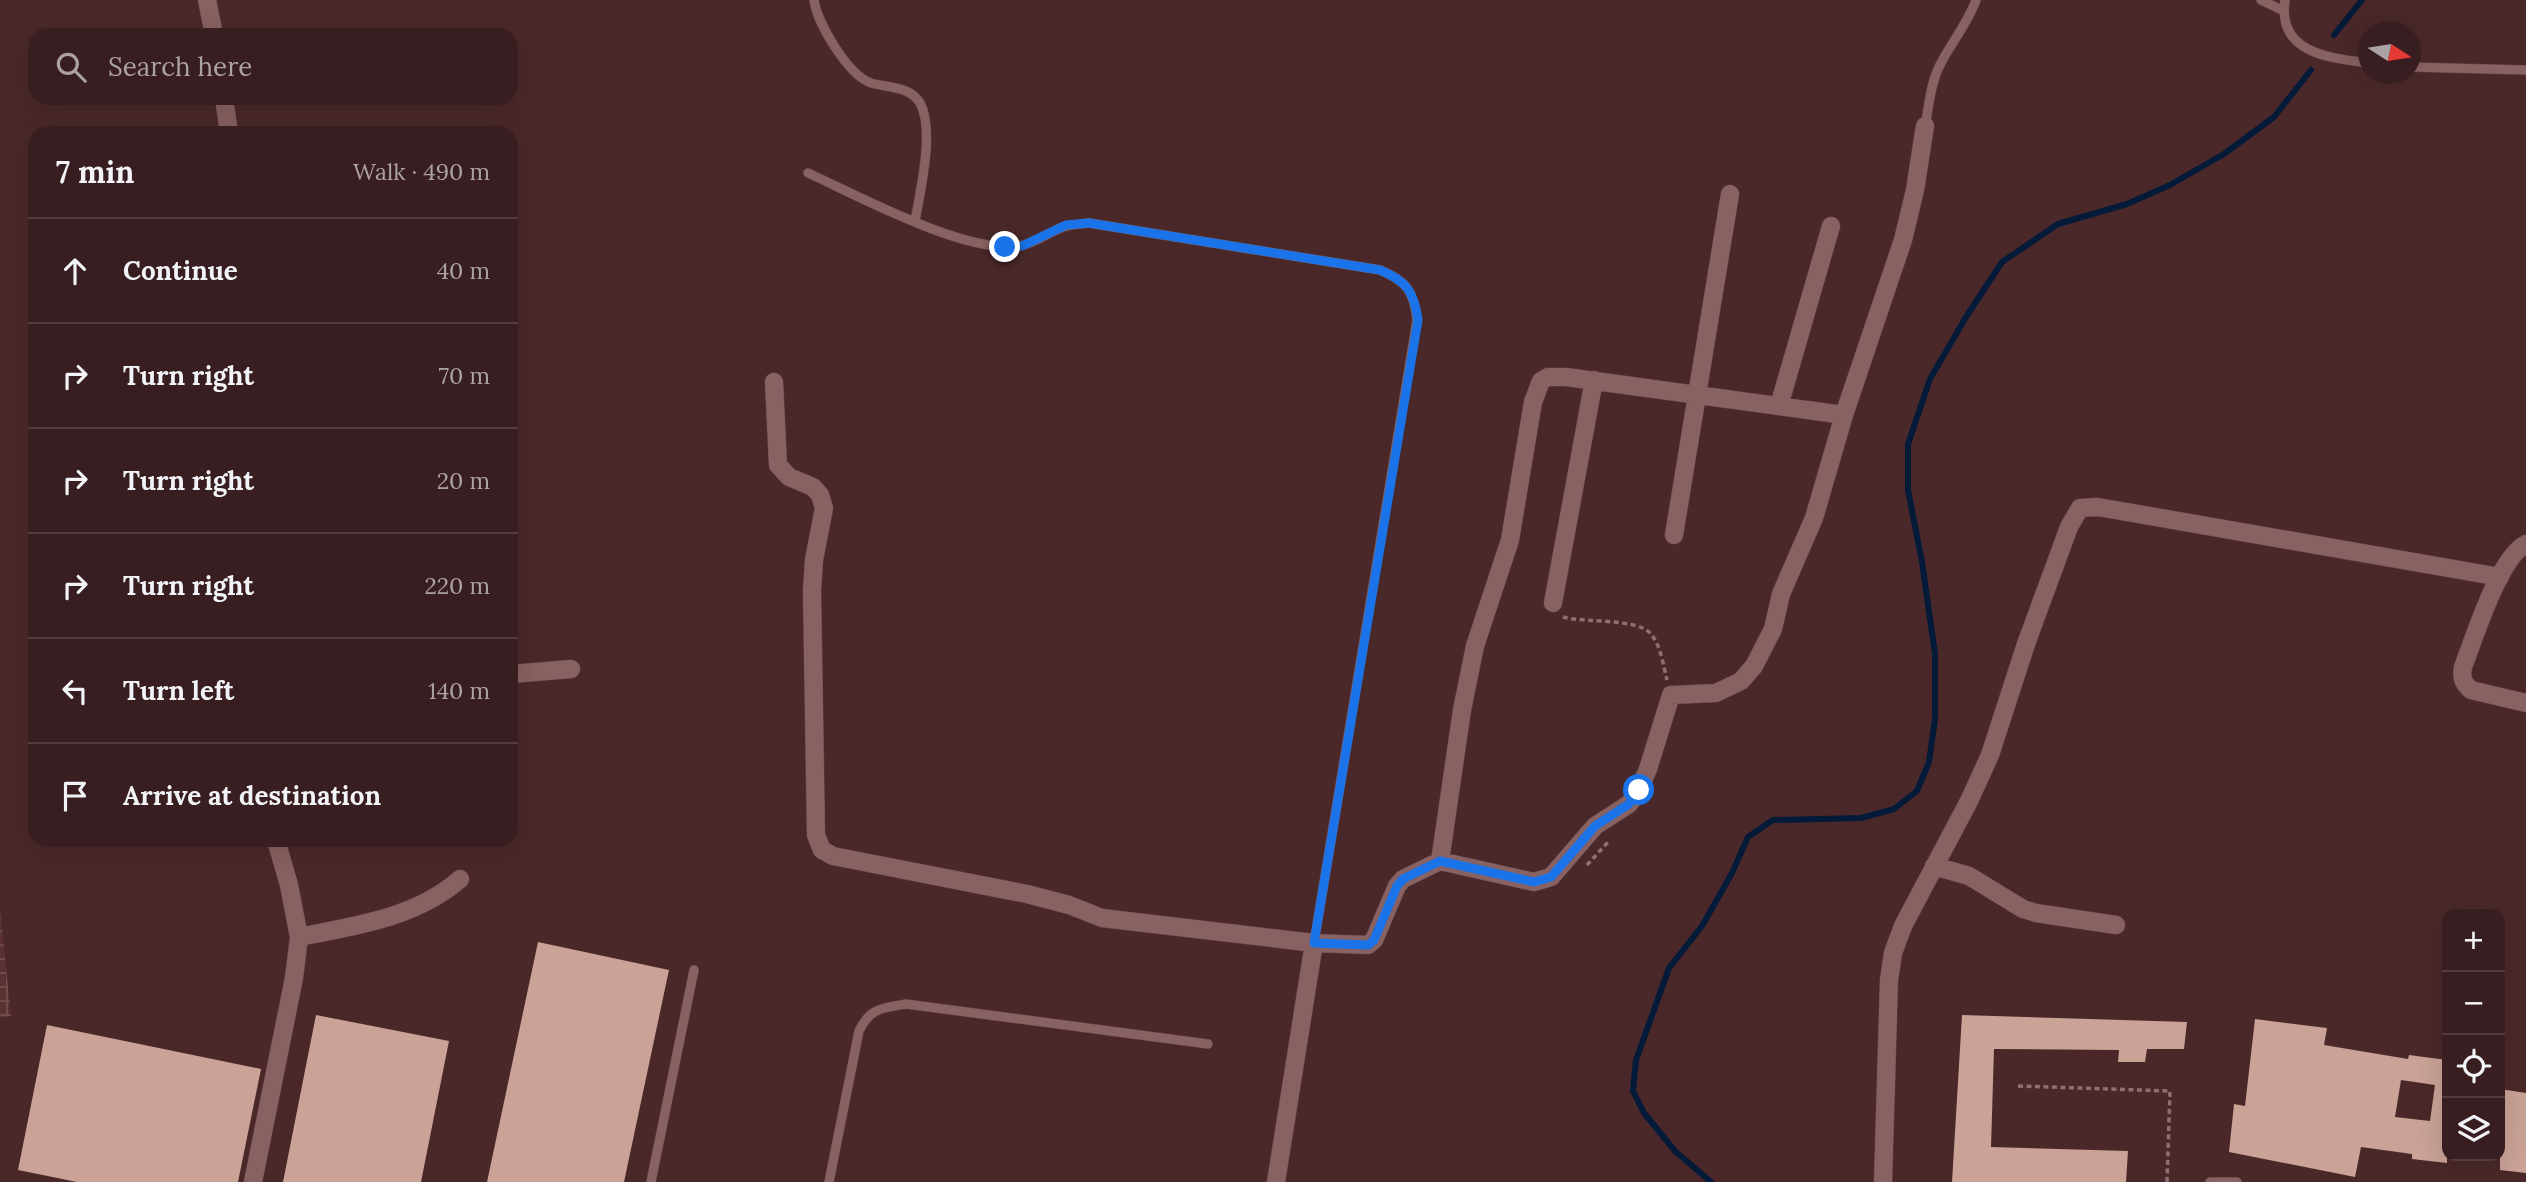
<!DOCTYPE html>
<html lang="en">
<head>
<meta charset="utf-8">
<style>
  body { margin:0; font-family:Lora,serif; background:#3f2729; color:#f1f3f6 }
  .controls { position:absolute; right:21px; bottom:21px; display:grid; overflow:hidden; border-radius:14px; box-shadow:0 7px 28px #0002 }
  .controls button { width:63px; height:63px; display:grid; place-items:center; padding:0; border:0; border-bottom:2px solid #523c3e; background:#381e20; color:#f1f3f6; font:35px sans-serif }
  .compass { position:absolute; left:2358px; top:21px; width:63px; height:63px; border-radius:50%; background:#381e20; box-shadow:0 7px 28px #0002; rotate:102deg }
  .stop { position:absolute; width:21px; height:21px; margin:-16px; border:5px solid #1a73e8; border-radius:50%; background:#fff }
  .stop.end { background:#1a73e8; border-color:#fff; box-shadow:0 2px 7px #0008 }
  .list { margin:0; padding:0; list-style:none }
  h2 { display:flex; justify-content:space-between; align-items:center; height:91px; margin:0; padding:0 28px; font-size:30px }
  h2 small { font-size:23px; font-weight:400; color:#aba2a5 }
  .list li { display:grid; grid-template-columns:46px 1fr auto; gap:21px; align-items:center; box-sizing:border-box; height:105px; padding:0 28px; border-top:2px solid #523c3e }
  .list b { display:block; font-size:26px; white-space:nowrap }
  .list em { font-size:23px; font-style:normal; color:#aba2a5 }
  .icon { flex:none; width:38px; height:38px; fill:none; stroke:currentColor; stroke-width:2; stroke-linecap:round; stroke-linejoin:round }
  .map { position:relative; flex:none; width:2526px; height:1182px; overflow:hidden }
  .search { position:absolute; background:#381e20; box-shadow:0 7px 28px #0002; left:28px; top:28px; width:490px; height:77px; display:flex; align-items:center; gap:18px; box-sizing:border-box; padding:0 24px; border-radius:21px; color:#aba2a5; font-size:26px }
  .panel { position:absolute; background:#381e20; box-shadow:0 7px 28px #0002; left:28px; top:126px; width:490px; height:721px; border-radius:21px }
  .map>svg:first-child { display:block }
  .industrial { fill:url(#industrial-grid) }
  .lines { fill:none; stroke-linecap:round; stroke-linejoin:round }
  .stream { stroke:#041a39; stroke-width:6 }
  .building { fill:#caa296; fill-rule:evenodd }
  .service-casing { stroke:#614546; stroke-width:10 }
  .minor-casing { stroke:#614546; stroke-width:19 }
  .path { stroke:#8d7072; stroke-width:3.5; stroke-dasharray:5 3.5; stroke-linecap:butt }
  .service { stroke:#886162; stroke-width:9 }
  .minor { stroke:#886162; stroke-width:18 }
  .route { stroke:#1a73e8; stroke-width:9 }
</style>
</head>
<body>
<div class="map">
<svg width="2526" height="1182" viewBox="0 0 2526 1182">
  <defs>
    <pattern id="industrial-grid" width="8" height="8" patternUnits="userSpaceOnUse" patternTransform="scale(1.75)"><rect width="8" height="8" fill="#5a3133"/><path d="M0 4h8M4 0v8" fill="none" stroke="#724e4f"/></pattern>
  </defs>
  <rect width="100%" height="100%" fill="#4a282a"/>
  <path class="industrial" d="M 0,909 L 11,1016 L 0,1018 Z"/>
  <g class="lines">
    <path class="stream" d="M 2334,35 L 2362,0
      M 1711,1182 L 1675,1151 L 1644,1113 L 1633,1091 L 1636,1060 L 1669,968 L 1702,926 L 1732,873 L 1748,837 L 1773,820 L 1861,818 L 1894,809 L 1917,791 L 1929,762 L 1935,719 L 1935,654 L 1922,562 L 1908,490 L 1908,444 L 1930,379 L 1966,317 L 2002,262 L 2058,224 L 2127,204 L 2170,185 L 2224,154 L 2274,117 L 2311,70"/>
  </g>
  <path class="building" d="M 538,942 L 669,970 L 624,1182 L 487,1182 Z
    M 316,1015 L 449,1041 L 421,1182 L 283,1182 Z
    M 1962,1015 L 2187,1022 L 2184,1049 L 2147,1049 L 2145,1062 L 2118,1062 L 2119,1050 L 1994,1049 L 1991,1147 L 2128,1151 L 2126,1182 L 1952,1182 Z
    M 2255,1019 L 2327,1028 L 2324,1045 L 2408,1059 L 2409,1055 L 2447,1060 L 2447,1163 L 2412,1159 L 2412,1154 L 2361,1147 L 2355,1177 L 2229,1152 L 2234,1104 L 2245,1106 ZM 2401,1080 L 2435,1085 L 2430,1121 L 2395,1117 Z
    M 47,1025 L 261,1069 L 238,1182 L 77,1182 L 18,1170 Z
    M 2500,1089 L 2526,1093 L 2526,1173 L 2500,1170 Z"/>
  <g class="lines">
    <defs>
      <path id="service" d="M 814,0 C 817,23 848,75 871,83 C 888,88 910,86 920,103 C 935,130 920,192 915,221
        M 2261,0 L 2284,11
        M 2285,0 C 2277,53 2329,58 2368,63
        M 2410,67 L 2526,70
        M 1925,126 C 1929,107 1930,85 1939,67 C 1950,44 1967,25 1976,0
        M 808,173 C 859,196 965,254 1019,246 C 1034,244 1049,232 1063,227 C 1071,224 1081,224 1089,223 L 1380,270 C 1407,281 1414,292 1417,320 L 1314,943
        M 651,1182 L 694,970
        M 829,1182 L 859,1031 C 870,1008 882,1008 906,1004 L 1208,1044
        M 2210,1182 L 2237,1182"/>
      <path id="minor" d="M 207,0 L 214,35
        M 224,98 L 229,133
        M 774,382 L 778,465 L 789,477 L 813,487 L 820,495 L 824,508 L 814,560 L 812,591 L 816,835 L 822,850 L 833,856 L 1027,894 L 1069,905 L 1102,918 L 1314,943 L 1368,945 L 1374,940 L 1397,886 L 1403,879 L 1440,861 L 1534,882 L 1551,877 L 1595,826 L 1629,804 L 1639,790 L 1648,769 L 1671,695 L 1716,693 L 1741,681 L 1754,666 L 1773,629 L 1781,594 L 1814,518 L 1844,415 L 1903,240 L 1915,190 L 1925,126
        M 1779,406 L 1831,226
        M 1674,535 L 1730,194
        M 2526,544 C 2499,557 2474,639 2463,667 C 2461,678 2463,683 2471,690 L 2526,703
        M 1553,603 L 1594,380
        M 511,674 L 571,669
        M 1440,861 L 1462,710 L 1475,646 L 1510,540 L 1533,402 L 1541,381 L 1548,377 L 1566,377 L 1844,415
        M 1934,866 L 1969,876 L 2023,909 L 2036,913 L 2116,925
        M 299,937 C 354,926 416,918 460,879
        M 253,1182 L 294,978 L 299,937 L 289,885 L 276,840
        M 1276,1182 L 1314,943
        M 1883,1182 L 1889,980 L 1893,953 L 1903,926 L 1969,801 L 1990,755 L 2026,644 L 2069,527 L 2080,508 L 2098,507 L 2500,577"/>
    </defs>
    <use href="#service" class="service-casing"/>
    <use href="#minor" class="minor-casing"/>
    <path class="path" d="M 1563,617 C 1584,623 1636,618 1650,633 C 1661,645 1663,665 1667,680
      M 1587,865 L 1610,840
      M 2018,1086 L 2170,1091 L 2167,1182"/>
    <use href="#service" class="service"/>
    <use href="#minor" class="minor"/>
  </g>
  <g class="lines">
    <path class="route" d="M 1005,247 L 1022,246 L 1066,225 L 1089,223 L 1380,270 C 1407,281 1414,292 1418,320 L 1314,943 L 1368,945 L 1374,940 L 1397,886 L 1403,879 L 1440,861 L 1534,882 L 1551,877 L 1595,826 L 1629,804 L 1639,790"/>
  </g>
</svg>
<div class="controls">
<button>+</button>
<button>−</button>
<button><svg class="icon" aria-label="locate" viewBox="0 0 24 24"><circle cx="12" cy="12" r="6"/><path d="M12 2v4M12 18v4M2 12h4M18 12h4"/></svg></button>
<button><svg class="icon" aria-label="layers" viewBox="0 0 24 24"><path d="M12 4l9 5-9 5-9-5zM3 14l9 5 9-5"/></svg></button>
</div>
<svg class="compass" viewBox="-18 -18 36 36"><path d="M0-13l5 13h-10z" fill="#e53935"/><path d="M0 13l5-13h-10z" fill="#aba2a5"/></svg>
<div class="stop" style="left:1639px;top:790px"></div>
<div class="stop end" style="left:1005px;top:247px"></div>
<div class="search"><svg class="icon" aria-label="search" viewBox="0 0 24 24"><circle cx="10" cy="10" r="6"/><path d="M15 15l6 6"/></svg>Search here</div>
<section class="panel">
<h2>7 min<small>Walk · 490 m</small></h2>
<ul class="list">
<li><svg class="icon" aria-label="ahead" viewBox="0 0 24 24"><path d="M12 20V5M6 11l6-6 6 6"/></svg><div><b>Continue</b></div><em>40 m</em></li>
<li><svg class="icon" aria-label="right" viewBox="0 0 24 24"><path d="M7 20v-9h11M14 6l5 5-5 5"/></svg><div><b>Turn right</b></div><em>70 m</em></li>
<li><svg class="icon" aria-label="right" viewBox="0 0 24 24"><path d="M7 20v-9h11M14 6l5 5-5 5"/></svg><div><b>Turn right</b></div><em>20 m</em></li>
<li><svg class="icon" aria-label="right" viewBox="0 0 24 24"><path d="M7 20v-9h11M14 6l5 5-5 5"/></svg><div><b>Turn right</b></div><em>220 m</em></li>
<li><svg class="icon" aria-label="left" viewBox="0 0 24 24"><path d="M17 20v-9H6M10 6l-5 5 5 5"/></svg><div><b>Turn left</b></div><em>140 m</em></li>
<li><svg class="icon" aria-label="arrive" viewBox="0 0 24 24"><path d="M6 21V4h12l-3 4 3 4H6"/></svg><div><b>Arrive at destination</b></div></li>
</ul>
</section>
</div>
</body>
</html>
